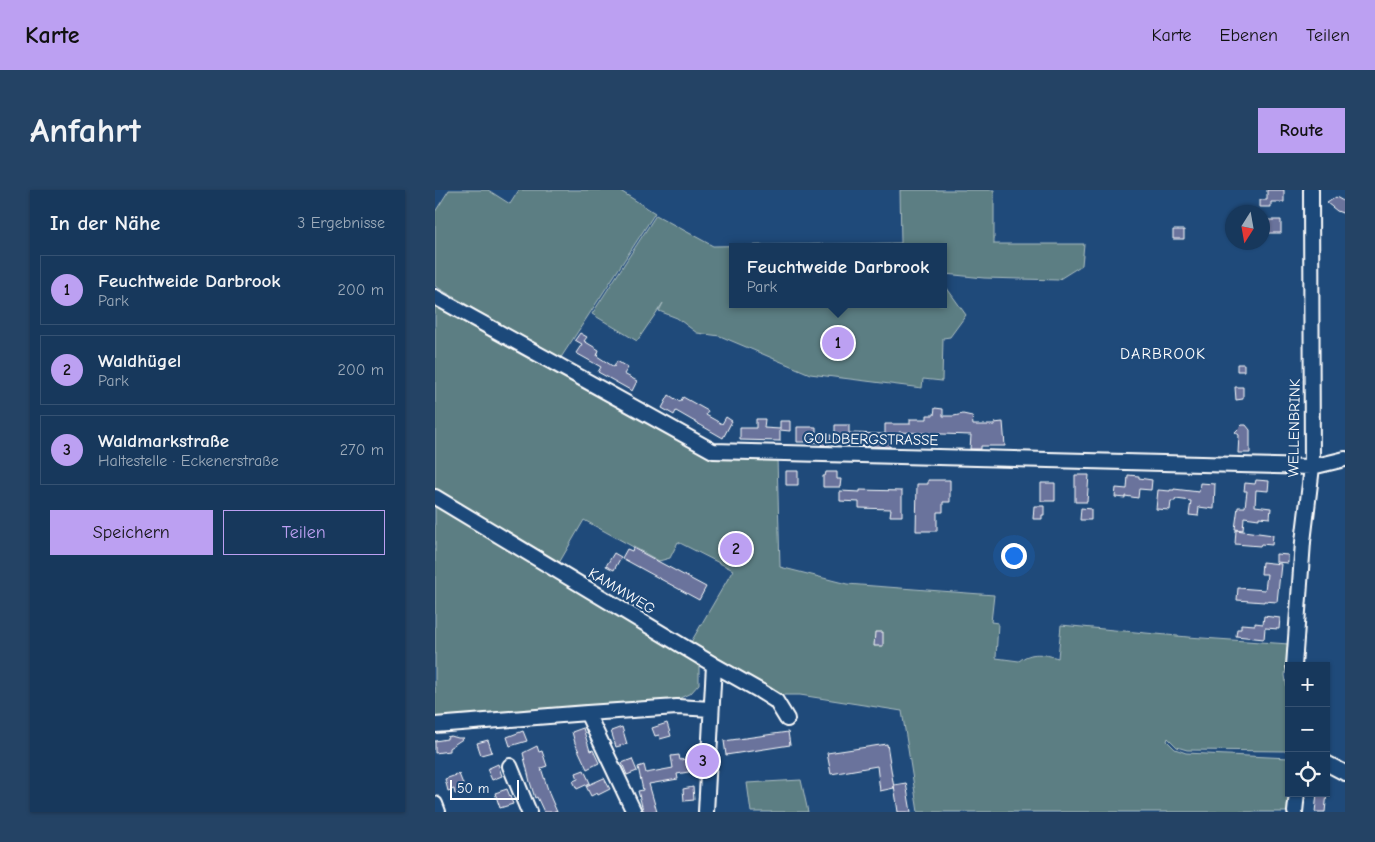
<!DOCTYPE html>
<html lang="de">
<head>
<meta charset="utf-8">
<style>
  body { margin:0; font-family:"Comic Neue",sans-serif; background:#244365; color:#f1f3f6 }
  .controls { position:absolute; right:15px; bottom:15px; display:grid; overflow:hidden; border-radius:0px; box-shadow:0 1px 4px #0004 }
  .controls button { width:45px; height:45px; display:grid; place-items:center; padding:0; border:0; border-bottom:1px solid #365272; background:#17385c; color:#f1f3f6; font:25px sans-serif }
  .compass { position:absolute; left:790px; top:15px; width:45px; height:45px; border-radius:50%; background:#17385c; box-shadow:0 1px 4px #0004; rotate:191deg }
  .scale { position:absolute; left:15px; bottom:12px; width:69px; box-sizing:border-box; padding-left:5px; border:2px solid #fff; border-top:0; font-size:14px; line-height:18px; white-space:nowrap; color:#fff; -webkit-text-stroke:4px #1f4a7a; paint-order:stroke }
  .you { position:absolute; left:578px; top:365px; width:18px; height:18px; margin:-12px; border:4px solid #fff; border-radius:50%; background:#1a73e8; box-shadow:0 0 0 8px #1a73e833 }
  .badge { display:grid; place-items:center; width:32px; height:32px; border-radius:50%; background:#bca0f2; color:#111; font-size:16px; font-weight:700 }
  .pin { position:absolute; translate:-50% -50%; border:2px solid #fff; box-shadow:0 1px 5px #0006 }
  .popup { position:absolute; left:294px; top:53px; width:218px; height:65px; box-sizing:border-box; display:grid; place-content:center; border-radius:0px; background:#17385c; filter:drop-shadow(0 1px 4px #0005); font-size:16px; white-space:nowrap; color:#9eacbb }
  .popup b { font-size:19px; color:#f1f3f6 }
  .popup::after { content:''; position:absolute; left:50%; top:100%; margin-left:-10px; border:10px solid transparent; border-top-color:#17385c }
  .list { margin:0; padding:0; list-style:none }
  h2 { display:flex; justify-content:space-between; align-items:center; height:65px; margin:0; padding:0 20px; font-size:21px }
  h2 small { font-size:16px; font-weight:400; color:#9eacbb }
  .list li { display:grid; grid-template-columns:32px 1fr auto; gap:15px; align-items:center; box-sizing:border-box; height:70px; margin:0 10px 10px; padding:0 10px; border:1px solid #365272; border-radius:0px }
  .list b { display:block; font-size:19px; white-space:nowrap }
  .list p { margin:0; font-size:16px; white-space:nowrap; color:#9eacbb }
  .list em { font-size:16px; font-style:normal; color:#9eacbb }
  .actions { display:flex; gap:10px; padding:15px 20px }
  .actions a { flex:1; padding:11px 0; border:1px solid #bca0f2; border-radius:0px; text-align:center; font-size:18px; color:#bca0f2 }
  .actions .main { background:#bca0f2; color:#111 }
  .icon { flex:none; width:28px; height:28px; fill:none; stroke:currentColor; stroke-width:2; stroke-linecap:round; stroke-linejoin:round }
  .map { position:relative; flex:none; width:910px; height:622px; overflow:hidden; border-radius:0px }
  header { display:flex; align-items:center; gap:30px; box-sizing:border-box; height:70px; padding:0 25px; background:#bca0f2; color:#111 }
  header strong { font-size:24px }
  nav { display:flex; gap:28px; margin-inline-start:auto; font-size:18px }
  .intro { display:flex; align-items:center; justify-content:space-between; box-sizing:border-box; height:120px; padding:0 30px }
  h1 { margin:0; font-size:35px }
  .button { padding:12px 22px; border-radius:0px; background:#bca0f2; color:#111; font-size:18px; font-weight:700 }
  main { display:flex; gap:30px; padding:0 30px }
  aside { flex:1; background:#17385c; border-radius:0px; box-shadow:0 1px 4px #0004 }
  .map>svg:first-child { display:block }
  .green { fill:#5b7e83; stroke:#adbec1; fill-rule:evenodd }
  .building { fill:#6a739c; stroke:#fff }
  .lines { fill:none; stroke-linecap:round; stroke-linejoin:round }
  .minor-casing { stroke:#fff; stroke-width:18 }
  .minor { stroke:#1f4a7a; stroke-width:14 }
  .labels { text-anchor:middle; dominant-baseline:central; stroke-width:4.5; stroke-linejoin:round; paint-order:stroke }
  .street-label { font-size:15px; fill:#fff; stroke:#1f4a7a }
  .neighbourhood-label { font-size:16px; letter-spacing:1px; fill:#fff; stroke:#1f4a7a }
</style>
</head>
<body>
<header>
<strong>Karte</strong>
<nav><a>Karte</a><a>Ebenen</a><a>Teilen</a></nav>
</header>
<div class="intro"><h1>Anfahrt</h1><a class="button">Route</a></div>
<main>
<aside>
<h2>In der Nähe<small>3 Ergebnisse</small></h2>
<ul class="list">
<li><span class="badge">1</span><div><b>Feuchtweide Darbrook</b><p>Park</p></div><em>200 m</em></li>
<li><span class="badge">2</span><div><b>Waldhügel</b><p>Park</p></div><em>200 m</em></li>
<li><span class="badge">3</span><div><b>Waldmarkstraße</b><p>Haltestelle · Eckenerstraße</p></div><em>270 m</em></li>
</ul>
<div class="actions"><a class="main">Speichern</a><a>Teilen</a></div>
</aside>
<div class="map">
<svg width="910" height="622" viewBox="0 0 910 622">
  <rect width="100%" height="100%" fill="#1f4a7a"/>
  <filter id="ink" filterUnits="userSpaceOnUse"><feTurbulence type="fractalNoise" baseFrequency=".02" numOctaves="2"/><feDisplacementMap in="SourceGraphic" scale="10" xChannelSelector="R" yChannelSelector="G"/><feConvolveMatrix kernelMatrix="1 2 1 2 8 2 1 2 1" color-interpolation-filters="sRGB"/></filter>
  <g filter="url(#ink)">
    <path class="green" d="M 14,0 L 53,0 L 75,14 L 84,0 L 184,0 L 220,23 L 125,169 L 0,96 L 0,22 Z
      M 465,0 L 559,0 L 559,54 L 649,54 L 647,75 L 623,90 L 549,88 L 510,84 L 509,94 L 531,125 L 515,147 L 508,148 L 507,191 L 488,189 L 487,198 L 375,184 L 285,146 L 262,143 L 242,128 L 224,121 L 228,113 L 202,151 L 157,124 L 221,25 L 278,56 L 466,53 ZM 298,57 L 508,57 L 508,114 L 298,114 Z
      M 0,111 L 277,268 L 342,268 L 345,377 L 412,394 L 559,405 L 556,432 L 563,433 L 561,468 L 584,471 C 597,461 608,464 623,468 L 626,435 L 753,447 L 854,454 L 850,485 L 854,514 L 854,561 L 752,560 L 742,557 L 733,548 L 732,551 L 740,559 L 751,563 L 854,568 L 854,603 L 855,603 L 853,622 L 483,622 L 467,521 L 365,505 L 347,505 L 256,452 L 298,380 L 243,352 L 235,368 L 224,371 L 149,330 L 124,373 L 0,300 Z
      M 0,315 L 264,474 L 264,494 L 256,503 L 243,509 L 0,527 Z
      M 366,590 L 373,622 L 316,622 L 312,593 Z"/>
    <path class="building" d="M 832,0 L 849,0 L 849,12 L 836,12 L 836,17 L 825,17 L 825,10 L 832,10 Z
      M 901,7 L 910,12 L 910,24 L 902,21 L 892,13 Z
      M 831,30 L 846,30 L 846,43 L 831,43 Z
      M 738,40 L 749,40 L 749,49 L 738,49 Z
      M 145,143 L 152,147 L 149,151 L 164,160 L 162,166 L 179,177 L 182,171 L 193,178 L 189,184 L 202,191 L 197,201 L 163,182 L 166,177 L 141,163 L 147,154 L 140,150 Z
      M 802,174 L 809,174 L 809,181 L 802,181 Z
      M 800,197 L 808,197 L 808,209 L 801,210 Z
      M 234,205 L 245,212 L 248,207 L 273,221 L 271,225 L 287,234 L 291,227 L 297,231 L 288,248 L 241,221 L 239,225 L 227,218 Z
      M 500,218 L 508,219 L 508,226 L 519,226 L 528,224 L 537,226 L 538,235 L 559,235 L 559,233 L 568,232 L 570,256 L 546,256 L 546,259 L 535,259 L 536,245 L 507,244 L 464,242 L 464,247 L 462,247 L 462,251 L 455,250 L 455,257 L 420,255 L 420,256 L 413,256 L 413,251 L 400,250 L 400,235 L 414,235 L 414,243 L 450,244 L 450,234 L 475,234 L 475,229 L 492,229 L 492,225 L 499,225 Z
      M 321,229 L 330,229 L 329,238 L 345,239 L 345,231 L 355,231 L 355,241 L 345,240 L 345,251 L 305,250 L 305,238 L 321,238 Z
      M 807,235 L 811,235 L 815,240 L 815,263 L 803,263 L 804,245 L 800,242 Z
      M 362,237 L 381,237 L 381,245 L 396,245 L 395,255 L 386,255 L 386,253 L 376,252 L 374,249 L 370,252 L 362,252 Z
      M 351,281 L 363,281 L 363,295 L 351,295 Z
      M 391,282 L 402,282 L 402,289 L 406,289 L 405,297 L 388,297 L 388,286 L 390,286 Z
      M 640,285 L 654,285 L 652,312 L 640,312 Z
      M 693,285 L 704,286 L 704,288 L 717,290 L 716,300 L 704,299 L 703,308 L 690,306 L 690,308 L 680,307 L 681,298 L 692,299 Z
      M 493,290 L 515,290 L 515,312 L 508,312 L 508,322 L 502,322 L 502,341 L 481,341 L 482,294 L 493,294 Z
      M 821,290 L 834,291 L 833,301 L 821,300 L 820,316 L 836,318 L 835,328 L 824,327 L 824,329 L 809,327 L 808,340 L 800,339 L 803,317 L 810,317 L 812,301 L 809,301 L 810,293 L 820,294 Z
      M 606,293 L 620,293 L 620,311 L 606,311 Z
      M 765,293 L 780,294 L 779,319 L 764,317 L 763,326 L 754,325 L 756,311 L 741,309 L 740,311 L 736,311 L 735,320 L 721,319 L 723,300 L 735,301 L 735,300 L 739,300 L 739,299 L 764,302 Z
      M 425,300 L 467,301 L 467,326 L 455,326 L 456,319 L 424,318 L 424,312 L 405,311 L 405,301 L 425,302 Z
      M 599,316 L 609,316 L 609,325 L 607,325 L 607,329 L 598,329 Z
      M 646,318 L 656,319 L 656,330 L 645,330 Z
      M 801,340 L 838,345 L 837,355 L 826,354 L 825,356 L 800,354 Z
      M 198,358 L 271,397 L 264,410 L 187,368 L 192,359 L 197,361 Z
      M 179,363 L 186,367 L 179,380 L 171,376 Z
      M 841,364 L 853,365 L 853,373 L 841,372 Z
      M 827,372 L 846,374 L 842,412 L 829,411 L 829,412 L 802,410 L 803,398 L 830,400 L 832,384 L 826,384 Z
      M 829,426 L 845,428 L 844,439 L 830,438 L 829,449 L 801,446 L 802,439 L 806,439 L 806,434 L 820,435 L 820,433 L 828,434 Z
      M 440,442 L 448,442 L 448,456 L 439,456 Z
      M 232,533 L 236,546 L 225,549 L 224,545 L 220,546 L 217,538 Z
      M 187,537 L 192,554 L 181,557 L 176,541 Z
      M 148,538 L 155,561 L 158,560 L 164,573 L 152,579 L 140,553 L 137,542 Z
      M 88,541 L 92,551 L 75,556 L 72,547 Z
      M 353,542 L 355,555 L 291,565 L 289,551 Z
      M 16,546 L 23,548 L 29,548 L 14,558 L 14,561 L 0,563 L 0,551 L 12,549 L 12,547 Z
      M 53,550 L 57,562 L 46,565 L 42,553 Z
      M 452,554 L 459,598 L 445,601 L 442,576 L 396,584 L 392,563 Z
      M 102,556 L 104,562 L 107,561 L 112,576 L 106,578 L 115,606 L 122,622 L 109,622 L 102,607 L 100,608 L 95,592 L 88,563 Z
      M 244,565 L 245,570 L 257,568 L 259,581 L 242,584 L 243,589 L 214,594 L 222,622 L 211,622 L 208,620 L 203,601 L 208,600 L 203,577 L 209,575 L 211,583 L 238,578 L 236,566 Z
      M 197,569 L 202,581 L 192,585 L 187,573 Z
      M 63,574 L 67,586 L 57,590 L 52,579 Z
      M 149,580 L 155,593 L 142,599 L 138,591 L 143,589 L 141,583 Z
      M 24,584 L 28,594 L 27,596 L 29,601 L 20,604 L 19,599 L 13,601 L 10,589 Z
      M 169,588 L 175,599 L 163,605 L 162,603 L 156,606 L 151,596 Z
      M 471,593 L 476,622 L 463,622 L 459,595 Z
      M 258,597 L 259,610 L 249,611 L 248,599 Z
      M 72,599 L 78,614 L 65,618 L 60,603 Z
      M 882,603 L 892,603 L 890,622 L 880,622 Z"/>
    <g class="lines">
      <defs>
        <path id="minor" d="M 0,107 L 278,261 L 877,277 L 910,269
          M 0,307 L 279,475 L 325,501 L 341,511 L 352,529
          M 859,476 L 868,352 L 877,277 L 876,0
          M 152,523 L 199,622
          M 0,535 L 152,523 L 242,517 L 276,519
          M 891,573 L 910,583
          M 75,576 L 94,622
          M 0,614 L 3,622
          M 271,622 L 279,475
          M 860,622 L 862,603"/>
      </defs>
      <use href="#minor" class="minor-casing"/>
      <use href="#minor" class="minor"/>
    </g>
  </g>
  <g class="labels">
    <g class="street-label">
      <text transform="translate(859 238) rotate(-89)">WELLENBRINK</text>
      <text transform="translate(436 249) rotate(1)">GOLDBERGSTRASSE</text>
      <text transform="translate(187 401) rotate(31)">KAMMWEG</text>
    </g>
    <g class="neighbourhood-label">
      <text x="728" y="164">DARBROOK</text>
    </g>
  </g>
</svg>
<div class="controls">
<button>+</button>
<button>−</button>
<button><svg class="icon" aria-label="locate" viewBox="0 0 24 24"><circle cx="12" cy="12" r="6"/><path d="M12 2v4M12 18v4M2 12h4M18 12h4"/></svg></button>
</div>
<svg class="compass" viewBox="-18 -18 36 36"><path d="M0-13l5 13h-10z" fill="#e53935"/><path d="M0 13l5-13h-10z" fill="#9eacbb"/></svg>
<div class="scale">50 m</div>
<div class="you"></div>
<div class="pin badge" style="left:403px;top:153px">1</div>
<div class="popup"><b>Feuchtweide Darbrook</b>Park</div>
<div class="pin badge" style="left:301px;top:359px">2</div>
<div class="pin badge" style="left:268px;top:571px">3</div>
</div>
</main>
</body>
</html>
